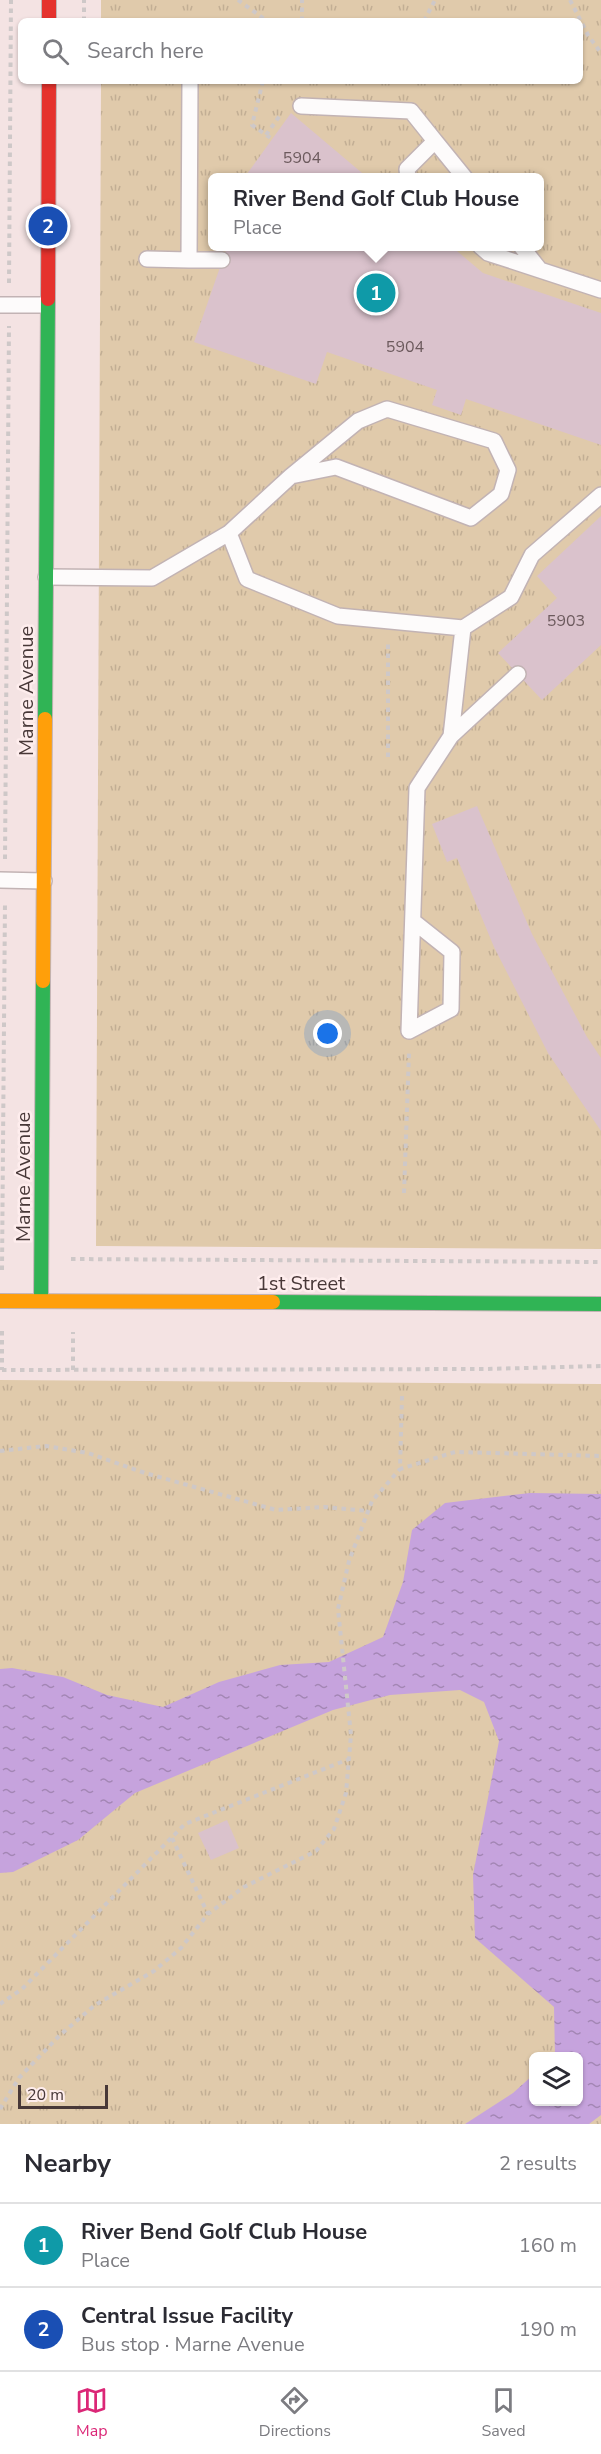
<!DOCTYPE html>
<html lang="en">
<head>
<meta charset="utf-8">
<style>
  body { margin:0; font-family:"Nunito Sans",sans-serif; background:#f2f2f3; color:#2b2b33 }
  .controls { position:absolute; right:18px; bottom:18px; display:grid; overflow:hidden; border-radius:9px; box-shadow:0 2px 4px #0004 }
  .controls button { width:54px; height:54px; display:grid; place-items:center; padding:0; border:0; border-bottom:2px solid #e1e1e2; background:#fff; color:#2b2b33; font:30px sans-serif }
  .scale { position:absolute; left:18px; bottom:15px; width:90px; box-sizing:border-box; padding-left:6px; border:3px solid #483838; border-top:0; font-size:16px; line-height:21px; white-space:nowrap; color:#483838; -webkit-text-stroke:4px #feeded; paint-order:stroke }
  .you { position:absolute; left:328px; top:1034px; width:21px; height:21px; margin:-15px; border:4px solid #fff; border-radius:50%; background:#1a73e8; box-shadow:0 0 0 9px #1a73e833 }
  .badge { display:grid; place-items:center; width:39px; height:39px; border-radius:50%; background:#db2777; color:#fff; font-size:20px; font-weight:700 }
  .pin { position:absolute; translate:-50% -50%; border:3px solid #fff; box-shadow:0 2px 6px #0006 }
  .popup { position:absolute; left:208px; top:173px; width:336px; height:78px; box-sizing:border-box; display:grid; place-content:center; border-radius:9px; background:#fff; filter:drop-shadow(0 2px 4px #0005); font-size:20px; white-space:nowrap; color:#7c7c81 }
  .popup b { font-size:22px; color:#2b2b33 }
  .popup::after { content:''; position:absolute; left:50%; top:100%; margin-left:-12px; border:12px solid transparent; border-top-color:#fff }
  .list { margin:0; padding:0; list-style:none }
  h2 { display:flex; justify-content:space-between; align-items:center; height:78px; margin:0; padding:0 24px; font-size:26px }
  h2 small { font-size:20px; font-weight:400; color:#7c7c81 }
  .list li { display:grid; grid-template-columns:39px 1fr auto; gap:18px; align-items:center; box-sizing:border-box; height:84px; padding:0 24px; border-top:2px solid #e1e1e2 }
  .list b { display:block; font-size:22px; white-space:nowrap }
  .list p { margin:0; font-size:20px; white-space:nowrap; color:#7c7c81 }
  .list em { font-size:20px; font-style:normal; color:#7c7c81 }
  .icon { flex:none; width:33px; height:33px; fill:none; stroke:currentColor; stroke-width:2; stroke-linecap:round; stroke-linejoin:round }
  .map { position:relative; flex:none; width:601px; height:2124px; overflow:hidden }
  .search { position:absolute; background:#fff; box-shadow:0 2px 4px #0004; left:18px; right:18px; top:18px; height:66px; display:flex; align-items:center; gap:15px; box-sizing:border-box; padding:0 21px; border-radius:9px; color:#7c7c81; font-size:22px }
  .sheet { height:246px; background:#fff }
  nav { display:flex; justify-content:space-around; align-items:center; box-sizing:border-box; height:84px; border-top:2px solid #e1e1e2; background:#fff; font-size:16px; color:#7c7c81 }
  nav a { display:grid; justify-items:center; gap:3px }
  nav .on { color:#db2777 }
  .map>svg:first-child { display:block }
  .grass { fill:url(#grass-tufts); fill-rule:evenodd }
  .water { fill:url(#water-ripples) }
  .building { fill:#dac2cc }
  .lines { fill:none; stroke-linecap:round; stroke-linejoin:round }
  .lane-casing { stroke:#c2b3b4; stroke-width:18 }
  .fast-casing { stroke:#c2b3b4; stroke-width:16 }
  .slow-casing { stroke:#c2b3b4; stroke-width:16 }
  .jam-casing { stroke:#c2b3b4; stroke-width:16 }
  .path { stroke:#cec8c8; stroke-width:4; stroke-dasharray:4.5 4.5; stroke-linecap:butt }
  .lane { stroke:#fdfbfb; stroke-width:15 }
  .fast { stroke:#30b455; stroke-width:14 }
  .slow { stroke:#ff9f0a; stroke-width:14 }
  .jam { stroke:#e5322d; stroke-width:14 }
  .labels { text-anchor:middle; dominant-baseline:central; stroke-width:5; stroke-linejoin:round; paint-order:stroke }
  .number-label { font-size:16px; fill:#6c5a5d }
  .street-label { font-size:20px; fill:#483838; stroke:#feeded }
</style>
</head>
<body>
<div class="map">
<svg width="601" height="2124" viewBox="0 0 601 2124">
  <defs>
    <pattern id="grass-tufts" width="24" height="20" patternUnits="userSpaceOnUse" patternTransform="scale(1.5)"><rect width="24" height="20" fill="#e0caab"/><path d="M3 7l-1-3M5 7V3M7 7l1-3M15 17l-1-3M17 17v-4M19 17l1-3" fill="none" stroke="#c2ae94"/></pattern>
    <pattern id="water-ripples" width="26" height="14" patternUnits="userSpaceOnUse" patternTransform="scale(1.5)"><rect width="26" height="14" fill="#c6a3dd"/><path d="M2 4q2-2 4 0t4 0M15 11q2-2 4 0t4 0" fill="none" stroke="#a386b4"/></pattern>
  </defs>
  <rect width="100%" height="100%" fill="#f4e3e3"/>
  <path class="grass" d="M 101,0 L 601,0 L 601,1249 L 96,1246 L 101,81 L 580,81 L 580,21 L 101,21 ZM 212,178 L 540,178 L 540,246 L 212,246 Z
    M 0,1380 L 601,1384 L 601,2124 L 0,2124 ZM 534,2056 L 578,2056 L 578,2102 L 534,2102 Z"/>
  <path class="water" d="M 530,1493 L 601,1494 L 601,2115 L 589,2124 L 465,2124 L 513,2093 L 533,2075 L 534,2102 L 578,2102 L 578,2056 L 555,2056 L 554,2007 L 475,1938 L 473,1875 L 499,1741 L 484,1702 L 460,1690 L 390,1695 L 333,1710 L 135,1793 L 78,1840 L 13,1872 L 0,1873 L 0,1669 L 12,1668 L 63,1677 L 107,1695 L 163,1707 L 219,1682 L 280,1665 L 329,1662 L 383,1637 L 403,1582 L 412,1530 L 445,1503 Z"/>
  <path class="building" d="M 291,113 L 368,178 L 244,178 Z
    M 219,246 L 451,246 L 483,273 L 601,313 L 601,445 L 466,399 L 461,415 L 432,405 L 437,390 L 327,352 L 316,384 L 194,342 L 226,250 Z
    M 601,516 L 601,645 L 542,700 L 498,653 L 557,598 L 537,576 Z
    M 477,806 L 532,934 L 587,1037 L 601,1058 L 601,1131 L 548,1053 L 494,947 L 457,858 L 447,862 L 432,824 Z
    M 227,1820 L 239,1848 L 211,1860 L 198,1833 Z"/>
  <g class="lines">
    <defs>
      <path id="lane" d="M 301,106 L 411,111 L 435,141
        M 408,178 L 407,169 L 435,141 L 465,178
        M 480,246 L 488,253 L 601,290
        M 521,246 L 540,270
        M 147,259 L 189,260 L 190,81
        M 189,260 L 222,260
        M 0,305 L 47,305
        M 229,533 L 247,579 L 338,616 L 463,628 L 511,597 L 532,555 L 601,495
        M 46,577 L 152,578 L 229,533 L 291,476 L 358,421 L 387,409 L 494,441 L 508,470 L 501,494 L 471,518 L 336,467 L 291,476
        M 451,736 L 518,674
        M 0,880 L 44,881
        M 413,921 L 452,952 L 451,1009 L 409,1031 L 417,788 L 451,736 L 463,628"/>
      <path id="fast" d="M 45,719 L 48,299
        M 41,1301 L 43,981
        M 273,1302 L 601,1304"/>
      <path id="slow" d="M 43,981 L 45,719
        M 0,1301 L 273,1302"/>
      <path id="jam" d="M 49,0 L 49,21
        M 48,299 L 49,81"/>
    </defs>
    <use href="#lane" class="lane-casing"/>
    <use href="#fast" class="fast-casing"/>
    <use href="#slow" class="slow-casing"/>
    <use href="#jam" class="jam-casing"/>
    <path class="path" d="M 238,0 L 267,21
      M 570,0 L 588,35 L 601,53
      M 84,21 L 84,0
      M 302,21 L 302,0
      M 424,21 L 435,0
      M 263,81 L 252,125 L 272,139
      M 266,135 L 281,114
      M 9,283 L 11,0
      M 388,757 L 388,644
      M 5,859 L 9,326
      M 404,1193 L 409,1053
      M 71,1259 L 601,1262
      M 2,1270 L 5,902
      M 2,1331 L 2,1370
      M 2,1370 L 486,1369 L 601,1366
      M 73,1370 L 73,1332
      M 402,1396 L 400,1469 L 455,1452 L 601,1456
      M 0,1451 L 46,1446 L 88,1453 L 145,1473 L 276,1510 L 324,1507 L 368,1511
      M 172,1838 L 208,1914
      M 0,2004 L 22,1989 L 185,1824 L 349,1759
      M 0,2109 L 19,2078 L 59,2036 L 95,2005 L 154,1971 L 181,1948 L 208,1914 L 244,1887 L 316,1851 L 334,1829 L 346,1793 L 351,1735 L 338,1609 L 349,1561 L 372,1501 L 400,1469"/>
    <use href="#lane" class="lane"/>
    <use href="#fast" class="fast"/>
    <use href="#slow" class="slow"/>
    <use href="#jam" class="jam"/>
  </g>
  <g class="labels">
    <g class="number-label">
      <text x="302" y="158">5904</text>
      <text x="405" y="347">5904</text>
      <text x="566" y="621">5903</text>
    </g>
    <g class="street-label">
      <text transform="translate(26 691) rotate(-90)">Marne Avenue</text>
      <text transform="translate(23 1177) rotate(-90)">Marne Avenue</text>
      <text x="301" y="1283">1st Street</text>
    </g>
  </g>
</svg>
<div class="controls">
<button><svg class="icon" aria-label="layers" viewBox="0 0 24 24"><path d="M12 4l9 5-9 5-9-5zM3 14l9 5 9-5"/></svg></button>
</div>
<div class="scale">20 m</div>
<div class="you"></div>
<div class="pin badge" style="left:376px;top:293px;background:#0f9aa8">1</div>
<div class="popup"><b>River Bend Golf Club House</b>Place</div>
<div class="pin badge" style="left:48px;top:226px;background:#1a4fb4">2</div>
<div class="search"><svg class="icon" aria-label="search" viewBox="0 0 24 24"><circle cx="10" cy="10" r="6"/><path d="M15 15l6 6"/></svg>Search here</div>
</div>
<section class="sheet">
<h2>Nearby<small>2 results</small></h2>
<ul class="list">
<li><span class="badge" style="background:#0f9aa8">1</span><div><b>River Bend Golf Club House</b><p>Place</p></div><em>160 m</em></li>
<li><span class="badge" style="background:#1a4fb4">2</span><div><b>Central Issue Facility</b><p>Bus stop · Marne Avenue</p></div><em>190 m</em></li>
</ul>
</section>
<nav>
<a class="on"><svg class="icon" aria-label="map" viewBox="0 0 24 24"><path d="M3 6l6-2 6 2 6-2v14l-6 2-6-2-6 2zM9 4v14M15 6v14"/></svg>Map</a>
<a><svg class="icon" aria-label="directions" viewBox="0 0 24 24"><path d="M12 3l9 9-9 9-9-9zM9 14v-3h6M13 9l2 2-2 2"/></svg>Directions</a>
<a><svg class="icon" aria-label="saved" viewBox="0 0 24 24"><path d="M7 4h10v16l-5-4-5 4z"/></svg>Saved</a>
</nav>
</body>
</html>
